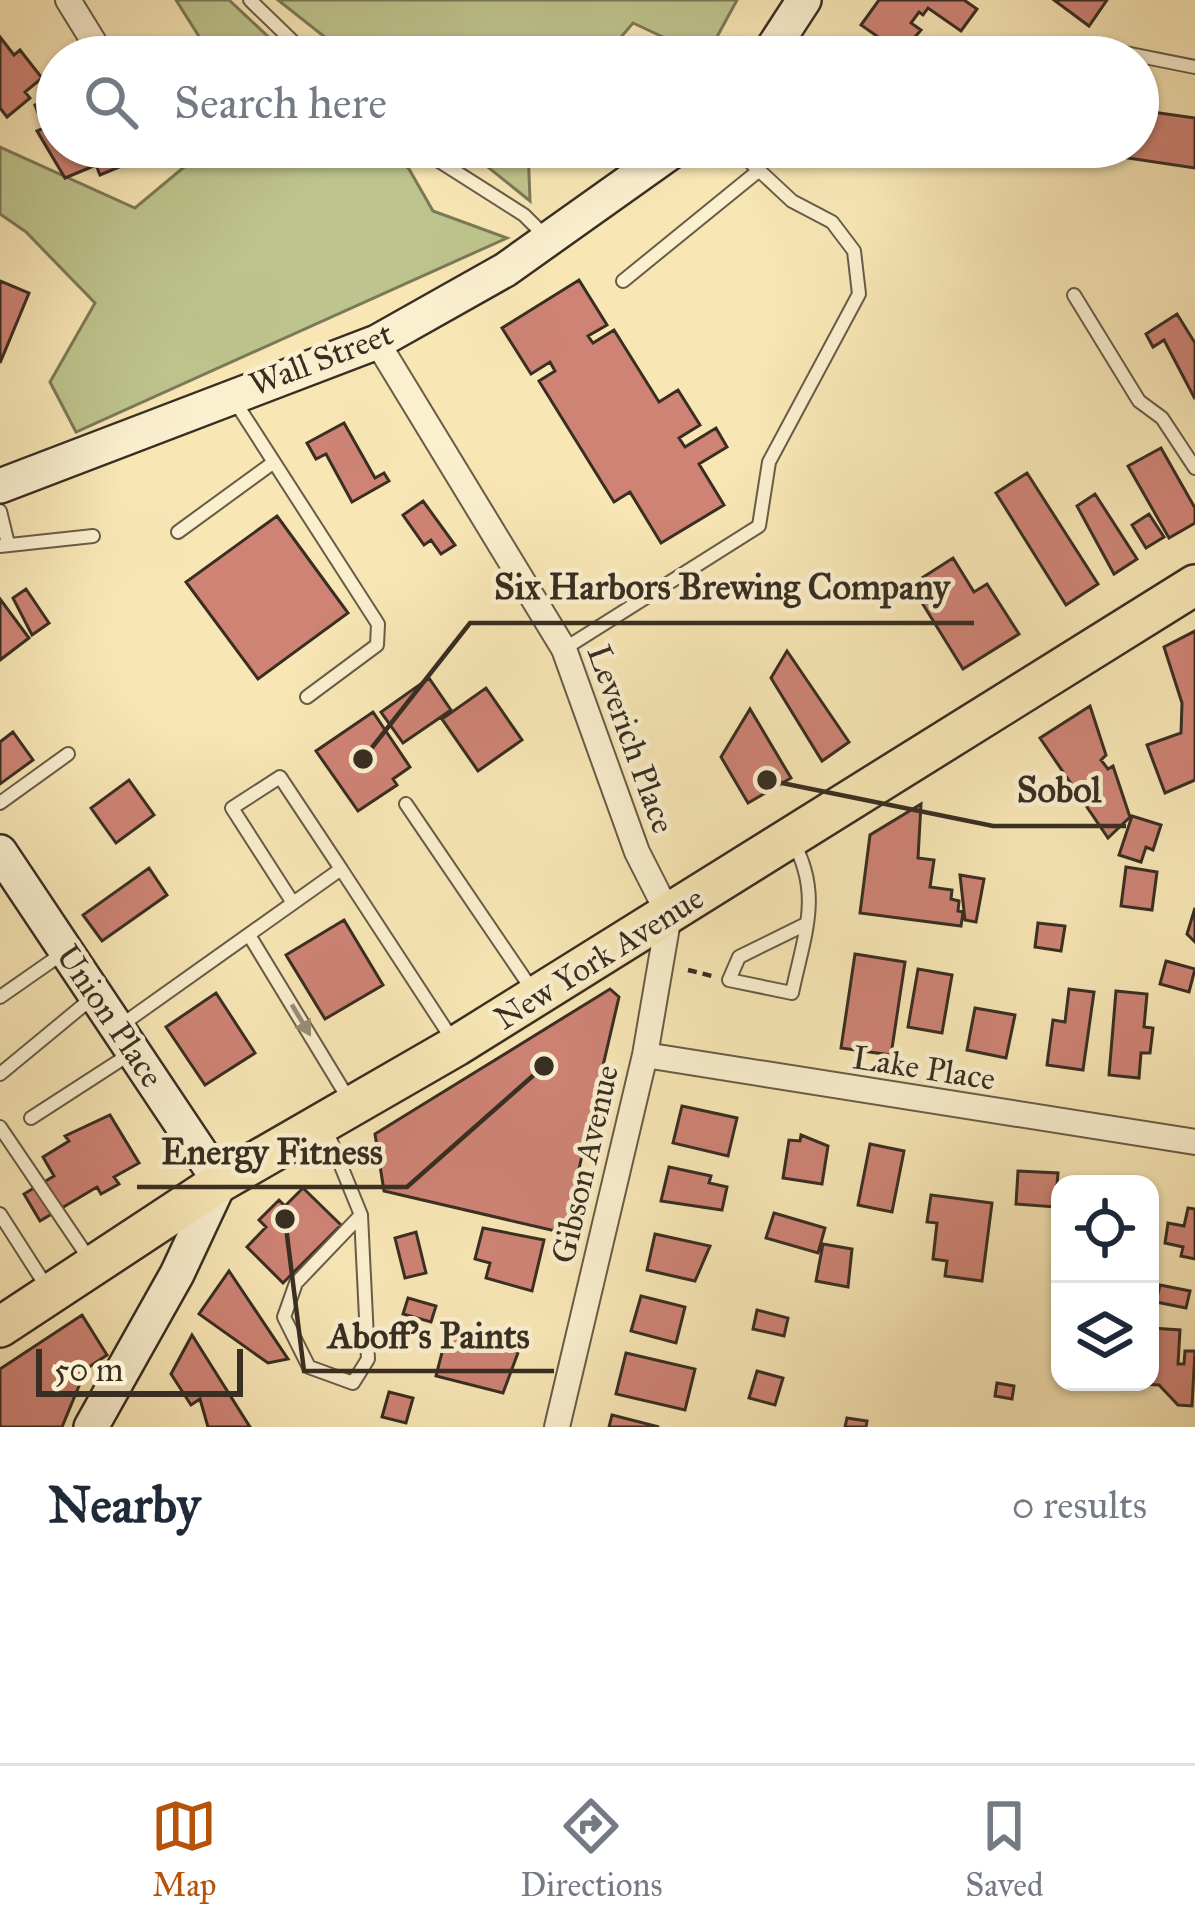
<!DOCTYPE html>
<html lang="en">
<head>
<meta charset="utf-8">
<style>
  body { margin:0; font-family:"IM FELL Great Primer",serif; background:#f6f6f7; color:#1f2937 }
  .controls { position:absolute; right:36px; bottom:36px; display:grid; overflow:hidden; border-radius:24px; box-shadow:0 3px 9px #0004 }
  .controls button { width:108px; height:108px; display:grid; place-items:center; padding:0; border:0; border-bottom:3px solid #e0e1e3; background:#fff; color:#1f2937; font:60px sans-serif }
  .scale { position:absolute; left:36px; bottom:30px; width:207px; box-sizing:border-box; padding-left:12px; border:6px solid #382e22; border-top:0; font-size:33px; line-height:42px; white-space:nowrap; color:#382e22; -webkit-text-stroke:9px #faefcf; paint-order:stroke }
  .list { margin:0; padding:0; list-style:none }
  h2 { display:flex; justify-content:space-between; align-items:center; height:156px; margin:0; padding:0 48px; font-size:51px }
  h2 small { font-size:39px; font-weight:400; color:#747a83 }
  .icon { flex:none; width:66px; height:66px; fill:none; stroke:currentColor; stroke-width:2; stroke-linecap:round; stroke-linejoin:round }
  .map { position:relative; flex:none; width:1195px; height:1427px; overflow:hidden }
  .search { position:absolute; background:#fff; box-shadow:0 3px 9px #0004; left:36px; right:36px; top:36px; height:132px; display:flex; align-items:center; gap:30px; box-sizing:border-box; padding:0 42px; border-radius:66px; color:#747a83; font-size:45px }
  .sheet { height:336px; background:#fff }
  nav { display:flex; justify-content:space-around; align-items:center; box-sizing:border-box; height:168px; border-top:3px solid #e0e1e3; background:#fff; font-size:33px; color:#747a83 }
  nav a { display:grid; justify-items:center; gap:6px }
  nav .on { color:#b45309 }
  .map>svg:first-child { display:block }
  .green { fill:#bec48d; stroke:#7b7958; stroke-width:3 }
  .building { fill:#ce8375; stroke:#382e22; stroke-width:3 }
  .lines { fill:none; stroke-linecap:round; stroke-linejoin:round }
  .lane-casing { stroke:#685c47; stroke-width:16 }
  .street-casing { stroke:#685c47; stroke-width:28 }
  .secondary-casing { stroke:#382e22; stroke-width:38 }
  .primary-casing { stroke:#382e22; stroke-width:44 }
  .path { stroke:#382e22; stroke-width:4.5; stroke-dasharray:9 6; stroke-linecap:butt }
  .lane { stroke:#faefcf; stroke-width:12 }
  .street { stroke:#faefcf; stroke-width:24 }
  .secondary { stroke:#faefcf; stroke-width:33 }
  .primary { stroke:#f8e6b5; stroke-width:39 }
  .oneway { fill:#998e78 }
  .labels { text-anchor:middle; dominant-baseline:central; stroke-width:9; stroke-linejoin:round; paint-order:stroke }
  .street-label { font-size:33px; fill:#382e22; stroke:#faefcf }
  .leader { fill:none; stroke:#382e22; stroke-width:4.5 }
  .callout-dot { fill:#382e22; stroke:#faefcf; stroke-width:4.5 }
  .callout-label { font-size:36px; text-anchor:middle; font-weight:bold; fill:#382e22; stroke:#faefcf; stroke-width:9; stroke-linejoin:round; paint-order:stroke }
</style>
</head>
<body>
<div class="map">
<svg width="1195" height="1427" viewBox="0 0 1195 1427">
  <rect width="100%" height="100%" fill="#f8e6b5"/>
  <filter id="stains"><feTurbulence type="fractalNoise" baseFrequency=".00167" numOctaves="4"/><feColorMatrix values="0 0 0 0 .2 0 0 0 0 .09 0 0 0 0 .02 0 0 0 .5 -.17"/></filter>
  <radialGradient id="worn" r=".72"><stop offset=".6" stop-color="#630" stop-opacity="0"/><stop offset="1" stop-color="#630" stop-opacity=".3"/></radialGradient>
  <path class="green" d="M 176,0 L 229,0 L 290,57 L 212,57 Z
    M 278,0 L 737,0 L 706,57 L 633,23 L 604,57 L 350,57 Z
    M 0,147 L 135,208 L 208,147 L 386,147 L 409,169 L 433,211 L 507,238 L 76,432 L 50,382 L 95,303 L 26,232 L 0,214 Z
    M 463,147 L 528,147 L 530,201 Z"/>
  <path class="building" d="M 879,0 L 964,0 L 977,9 L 961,31 L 928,8 L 923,15 L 919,12 L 911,23 L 921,30 L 901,53 L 861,25 Z
    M 1054,0 L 1107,0 L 1089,26 Z
    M 0,37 L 14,55 L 20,50 L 42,78 L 25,92 L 30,98 L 7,117 L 0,108 Z
    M 57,96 L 57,147 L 162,147 L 129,164 L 125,155 L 120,157 L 124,165 L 100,175 L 96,165 L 65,178 L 37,131 L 44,128 L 35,105 Z
    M 1138,110 L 1195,118 L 1195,168 L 1068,149 L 1138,147 Z
    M 579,280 L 607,325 L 588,336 L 593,343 L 614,330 L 659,402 L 678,390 L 700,425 L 679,438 L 685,447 L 716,428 L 727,447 L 699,464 L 724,505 L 661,543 L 630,492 L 614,502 L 539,381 L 555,371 L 550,362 L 531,374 L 502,328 Z
    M 0,281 L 29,293 L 0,363 Z
    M 1177,314 L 1195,343 L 1195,399 L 1164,340 L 1153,347 L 1146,334 Z
    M 344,423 L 375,478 L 384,473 L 389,481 L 352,502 L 326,454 L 316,459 L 307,443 Z
    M 1161,448 L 1195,508 L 1195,523 L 1169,538 L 1128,466 Z
    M 1027,473 L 1098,584 L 1066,605 L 996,493 Z
    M 1095,494 L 1137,559 L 1114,574 L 1077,506 Z
    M 423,501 L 455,545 L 441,554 L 431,540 L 424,545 L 403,515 Z
    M 1149,514 L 1164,537 L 1146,548 L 1132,525 Z
    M 277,516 L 348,613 L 258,679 L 186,582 Z
    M 953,558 L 974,592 L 987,584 L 1019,634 L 963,669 L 911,585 Z
    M 26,589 L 49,623 L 32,635 L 13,598 Z
    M 0,599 L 29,638 L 0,660 Z
    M 1195,631 L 1195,780 L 1165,793 L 1147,745 L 1181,733 L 1182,703 L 1164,647 Z
    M 787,651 L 849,742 L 822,761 L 771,678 Z
    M 429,678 L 451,710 L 403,743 L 381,712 Z
    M 486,688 L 522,740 L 478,771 L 442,719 Z
    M 1090,706 L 1106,755 L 1101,760 L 1108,769 L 1113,766 L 1130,817 L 1108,838 L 1040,738 Z
    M 750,709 L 791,778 L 748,803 L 721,757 Z
    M 373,712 L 410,767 L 393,779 L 397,785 L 358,811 L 316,751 Z
    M 13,732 L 33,760 L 0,784 L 0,742 Z
    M 129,780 L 154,815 L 116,843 L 91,808 Z
    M 921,804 L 918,858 L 934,860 L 930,887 L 952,890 L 951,899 L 959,901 L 958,911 L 963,912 L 961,926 L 860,913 L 870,835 Z
    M 1132,816 L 1161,825 L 1153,850 L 1146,847 L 1141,862 L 1119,855 Z
    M 1126,867 L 1157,872 L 1152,910 L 1121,906 Z
    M 149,868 L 167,895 L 102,941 L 83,915 Z
    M 960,875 L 984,879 L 976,922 L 965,920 Z
    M 1195,908 L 1195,942 L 1187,934 Z
    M 344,920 L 383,985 L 325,1019 L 286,955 Z
    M 1038,923 L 1065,926 L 1061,951 L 1035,947 Z
    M 855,954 L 905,962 L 891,1055 L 841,1048 Z
    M 1166,961 L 1195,969 L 1189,992 L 1160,984 Z
    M 918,969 L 952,975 L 942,1033 L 908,1027 Z
    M 610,989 L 619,997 L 564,1233 L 384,1191 L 375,1134 Z
    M 1069,989 L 1094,992 L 1083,1070 L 1047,1065 L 1053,1020 L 1065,1022 Z
    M 1116,991 L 1147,994 L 1144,1027 L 1153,1028 L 1150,1053 L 1141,1053 L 1139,1078 L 1109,1075 Z
    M 216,993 L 255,1053 L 205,1085 L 166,1027 Z
    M 975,1008 L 1015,1015 L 1006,1058 L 967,1050 Z
    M 682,1106 L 737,1118 L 728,1156 L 673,1143 Z
    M 110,1115 L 139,1163 L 114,1177 L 119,1184 L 101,1194 L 97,1187 L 40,1221 L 24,1194 L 54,1176 L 43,1157 L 69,1141 L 65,1136 Z
    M 801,1135 L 828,1146 L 822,1184 L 783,1178 L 789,1140 L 800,1141 Z
    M 870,1144 L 904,1151 L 892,1212 L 858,1205 Z
    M 669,1167 L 711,1176 L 709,1183 L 727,1187 L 722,1210 L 661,1201 Z
    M 1018,1171 L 1058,1173 L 1055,1207 L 1016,1204 Z
    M 303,1188 L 341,1225 L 283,1283 L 247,1247 L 266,1227 L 259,1220 L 279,1200 L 285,1206 Z
    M 931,1195 L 992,1203 L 982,1281 L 945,1276 L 947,1261 L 933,1259 L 937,1223 L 927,1222 Z
    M 1188,1208 L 1195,1209 L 1195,1259 L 1181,1256 L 1183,1247 L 1165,1243 L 1168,1223 L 1184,1226 Z
    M 774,1213 L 825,1228 L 818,1253 L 766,1238 Z
    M 483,1228 L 544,1240 L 532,1291 L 486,1278 L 490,1263 L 475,1259 Z
    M 416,1232 L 426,1273 L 405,1278 L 395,1238 Z
    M 655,1234 L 710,1246 L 695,1281 L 647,1270 Z
    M 823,1244 L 852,1249 L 848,1287 L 816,1281 Z
    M 229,1271 L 288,1359 L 268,1363 L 199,1314 Z
    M 1160,1285 L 1190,1291 L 1186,1308 L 1156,1302 Z
    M 641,1296 L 685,1307 L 676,1343 L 631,1331 Z
    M 408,1298 L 436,1306 L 431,1322 L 403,1314 Z
    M 757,1310 L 788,1318 L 784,1336 L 753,1329 Z
    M 82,1315 L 107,1355 L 86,1369 L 62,1427 L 0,1427 L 0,1369 Z
    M 1152,1328 L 1180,1330 L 1178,1364 L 1184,1364 L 1185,1351 L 1195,1351 L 1192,1406 L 1178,1405 L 1159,1385 L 1140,1384 L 1150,1382 Z
    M 447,1333 L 519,1350 L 503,1393 L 436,1376 Z
    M 192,1335 L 250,1427 L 208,1427 L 200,1399 L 191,1405 L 171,1374 Z
    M 626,1353 L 695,1369 L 685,1410 L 616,1394 Z
    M 757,1371 L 783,1378 L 775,1405 L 749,1398 Z
    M 997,1383 L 1014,1386 L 1012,1399 L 995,1396 Z
    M 389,1392 L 413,1398 L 406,1423 L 382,1417 Z
    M 612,1415 L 659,1427 L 609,1427 Z
    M 847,1418 L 867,1421 L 866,1427 L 845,1427 Z"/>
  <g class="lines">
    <defs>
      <path id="lane" d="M 250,0 L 309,57
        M 1105,49 L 1195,67
        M 417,147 L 524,215 L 547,238
        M 623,281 L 757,172
        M 1074,295 L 1139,401 L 1162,418 L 1195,468
        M 234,400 L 378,624 L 377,645 L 307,697
        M 0,511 L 8,544
        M 178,532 L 274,462
        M 0,546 L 93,536
        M 564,649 L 759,526 L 769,462 L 859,294 L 854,251 L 832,222 L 792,201 L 734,147
        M 0,803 L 68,754
        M 406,804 L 533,991
        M 792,840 C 823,894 804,935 792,993 L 729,980 L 739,957 L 806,924
        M 341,869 L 452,1039
        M 249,935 L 351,1103
        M 0,997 L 66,951
        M 120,1026 L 341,869 L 280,777 L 232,808 L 293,903
        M 0,1074 L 91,999
        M 31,1118 L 133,1052
        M 0,1127 L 90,1260
        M 326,1129 L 361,1215 L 368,1359 L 353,1383 L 309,1367 L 284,1317 L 296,1283 L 361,1215
        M 0,1214 L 48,1289"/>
      <path id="street" d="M 68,0 L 97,47
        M 377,342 L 564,649 L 637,852 L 669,915 L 645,1055 L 557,1427
        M 645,1055 L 1195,1142"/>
      <path id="secondary" d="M 767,57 L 804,0
        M 0,486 L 377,342 L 505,270 L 678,147
        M 0,852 L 220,1182 L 177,1274 L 91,1427"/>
      <path id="primary" d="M 0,1327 L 220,1182 L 456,1046 L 1195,585"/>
    </defs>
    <use href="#lane" class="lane-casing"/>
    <use href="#street" class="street-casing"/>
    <use href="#secondary" class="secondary-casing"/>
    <use href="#primary" class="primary-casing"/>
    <path class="path" d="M 688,970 L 712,976"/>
    <use href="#lane" class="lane"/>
    <use href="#street" class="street"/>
    <use href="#secondary" class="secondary"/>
    <use href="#primary" class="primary"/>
  </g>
  <defs><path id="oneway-solid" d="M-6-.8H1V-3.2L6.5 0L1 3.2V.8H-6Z" transform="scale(3)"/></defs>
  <use class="oneway" href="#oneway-solid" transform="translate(301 1020) rotate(59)"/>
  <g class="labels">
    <g class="street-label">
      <text transform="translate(321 359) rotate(-21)">Wall Street</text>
      <text transform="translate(631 739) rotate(70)">Leverich Place</text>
      <text transform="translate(599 958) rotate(-32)">New York Avenue</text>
      <text transform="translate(110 1016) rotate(56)">Union Place</text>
      <text transform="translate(924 1068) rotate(9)">Lake Place</text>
      <text transform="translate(585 1164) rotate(-77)">Gibson Avenue</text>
    </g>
  </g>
  <path class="leader" d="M363 759L470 623H974M767 780L993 826H1126M544 1066L407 1187H137M285 1219L304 1371H554"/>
  <g class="callout-dot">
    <circle cx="363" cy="759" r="12"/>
    <circle cx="767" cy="780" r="12"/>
    <circle cx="544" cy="1066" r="12"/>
    <circle cx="285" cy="1219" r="12"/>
  </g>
  <g class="callout-label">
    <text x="722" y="599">Six Harbors Brewing Company</text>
    <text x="1059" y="802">Sobol</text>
    <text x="272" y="1164">Energy Fitness</text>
    <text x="429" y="1348">Aboff's Paints</text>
  </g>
  <rect width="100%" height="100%" filter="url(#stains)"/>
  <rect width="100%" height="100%" fill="url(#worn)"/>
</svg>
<div class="controls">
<button><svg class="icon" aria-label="locate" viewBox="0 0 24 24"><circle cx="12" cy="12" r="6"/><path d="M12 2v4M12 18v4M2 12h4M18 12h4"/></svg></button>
<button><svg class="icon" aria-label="layers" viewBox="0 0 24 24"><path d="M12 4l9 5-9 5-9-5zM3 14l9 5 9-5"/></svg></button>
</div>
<div class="scale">50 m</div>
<div class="search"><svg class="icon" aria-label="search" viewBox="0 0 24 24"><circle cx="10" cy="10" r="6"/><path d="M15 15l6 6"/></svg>Search here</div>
</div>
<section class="sheet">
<h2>Nearby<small>0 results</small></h2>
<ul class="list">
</ul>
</section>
<nav>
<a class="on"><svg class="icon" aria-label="map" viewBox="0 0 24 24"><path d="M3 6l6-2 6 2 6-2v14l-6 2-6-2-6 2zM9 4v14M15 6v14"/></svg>Map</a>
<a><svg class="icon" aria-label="directions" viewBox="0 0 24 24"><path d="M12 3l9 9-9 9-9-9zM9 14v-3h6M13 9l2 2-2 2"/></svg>Directions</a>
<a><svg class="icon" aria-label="saved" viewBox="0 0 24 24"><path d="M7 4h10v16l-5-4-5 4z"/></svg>Saved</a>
</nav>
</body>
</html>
